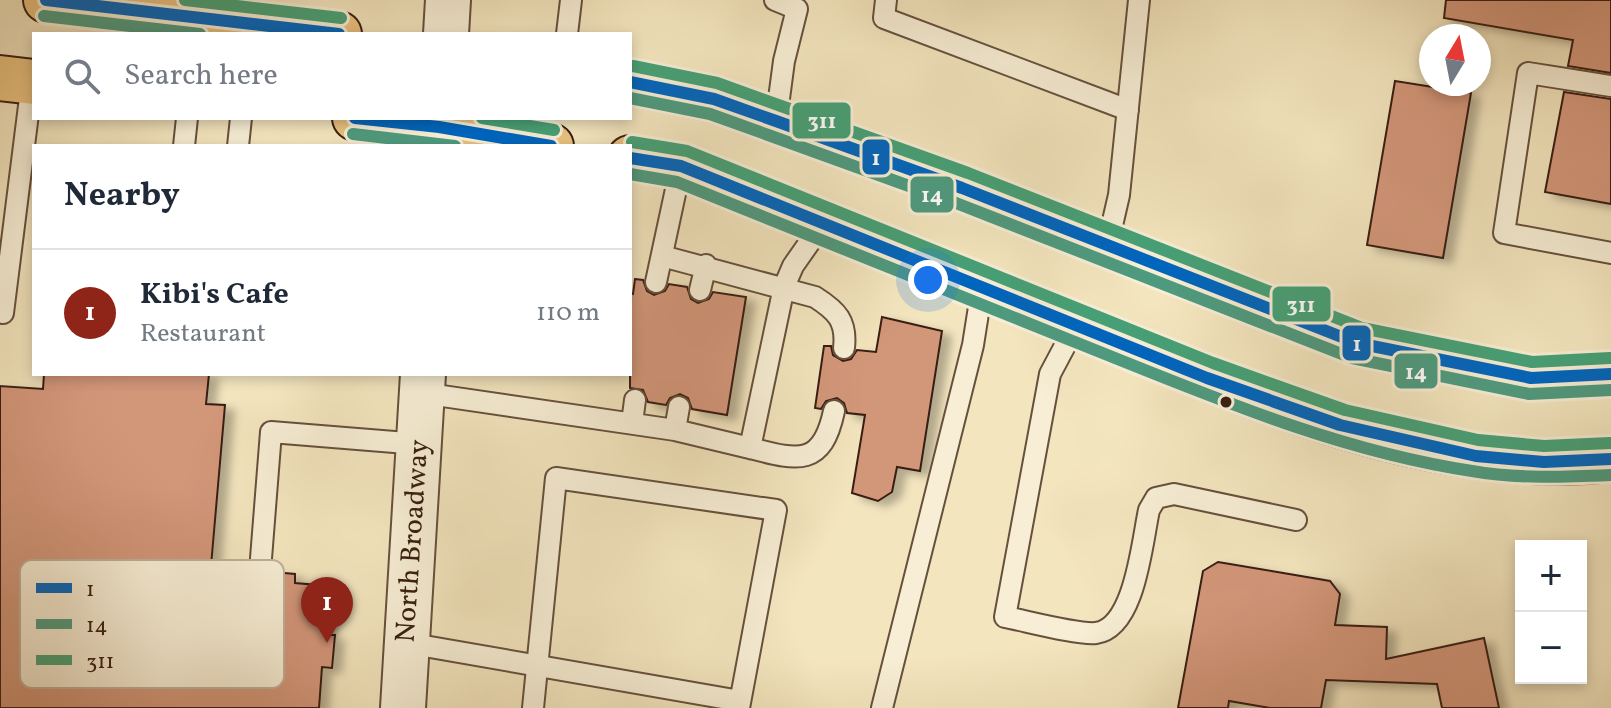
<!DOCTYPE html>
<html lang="en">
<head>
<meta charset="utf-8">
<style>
  body { margin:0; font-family:Vollkorn,serif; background:#f6f6f7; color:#1f2937 }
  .controls { position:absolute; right:24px; bottom:24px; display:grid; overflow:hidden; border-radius:0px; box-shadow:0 4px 12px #0003 }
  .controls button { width:72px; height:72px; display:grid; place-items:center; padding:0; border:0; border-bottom:2px solid #e0e1e3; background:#fff; color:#1f2937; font:40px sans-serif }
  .compass { position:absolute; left:1419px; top:24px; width:72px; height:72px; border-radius:50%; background:#fff; box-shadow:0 4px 12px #0003; rotate:10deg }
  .you { position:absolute; left:928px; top:280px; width:28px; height:28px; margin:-20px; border:6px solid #fff; border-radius:50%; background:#1a73e8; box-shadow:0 0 0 12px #1a73e833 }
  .badge { display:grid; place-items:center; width:52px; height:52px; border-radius:50%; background:#8f2418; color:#fff; font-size:26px; font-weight:700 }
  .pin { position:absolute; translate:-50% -66px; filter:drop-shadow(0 2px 4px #0008) }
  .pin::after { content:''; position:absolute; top:42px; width:28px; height:24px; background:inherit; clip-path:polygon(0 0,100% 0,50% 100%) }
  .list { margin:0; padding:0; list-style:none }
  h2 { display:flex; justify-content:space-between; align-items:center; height:104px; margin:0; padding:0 32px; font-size:34px }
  h2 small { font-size:26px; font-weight:400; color:#747a83 }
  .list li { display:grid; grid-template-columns:52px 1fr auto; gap:24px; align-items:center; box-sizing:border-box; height:128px; padding:0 32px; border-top:2px solid #e0e1e3 }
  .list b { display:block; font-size:30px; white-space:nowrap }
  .list p { margin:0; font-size:26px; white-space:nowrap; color:#747a83 }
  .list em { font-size:26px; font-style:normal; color:#747a83 }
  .icon { flex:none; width:44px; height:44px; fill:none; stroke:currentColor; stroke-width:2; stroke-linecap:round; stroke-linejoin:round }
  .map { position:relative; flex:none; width:1611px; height:708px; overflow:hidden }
  .search { position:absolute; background:#fff; box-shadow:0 4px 12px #0003; left:32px; top:32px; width:600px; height:88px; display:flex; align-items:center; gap:20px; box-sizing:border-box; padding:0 28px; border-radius:0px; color:#747a83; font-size:30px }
  .panel { position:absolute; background:#fff; box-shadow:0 4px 12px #0003; left:32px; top:144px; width:600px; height:232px; border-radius:0px }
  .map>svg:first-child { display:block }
  .building { fill:#d29679; stroke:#371e12; stroke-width:2; filter:url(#shadow) }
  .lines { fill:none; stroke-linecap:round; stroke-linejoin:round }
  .service-casing { stroke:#66503d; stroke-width:24 }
  .tertiary-casing { stroke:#66503d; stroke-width:48 }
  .trunk-casing { stroke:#371e12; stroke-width:48 }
  .service { stroke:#f7eed5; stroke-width:20 }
  .tertiary { stroke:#f7eed5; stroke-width:44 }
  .trunk { stroke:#eac27f; stroke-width:44 }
  .bus-1-casing { stroke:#f7eed5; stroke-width:18 }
  .bus-2-casing { stroke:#f7eed5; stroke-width:18 }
  .bus-3-casing { stroke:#f7eed5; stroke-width:18 }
  .bus-1 { stroke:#0065bd; stroke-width:12 }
  .bus-2 { stroke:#4e9a7f; stroke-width:12 }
  .bus-3 { stroke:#46a076; stroke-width:12 }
  .bus-dot { fill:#371e12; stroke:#f7eed5; stroke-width:3 }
  .labels { text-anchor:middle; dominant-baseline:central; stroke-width:6; stroke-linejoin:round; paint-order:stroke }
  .street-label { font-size:28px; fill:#371e12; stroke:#f7eed5 }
  .key { fill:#f7eed5; stroke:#bdb09a; stroke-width:2 }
  .key-label { font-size:22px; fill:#371e12 }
  .line-badge { stroke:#f7eed5; stroke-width:3 }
  .badge-label { font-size:22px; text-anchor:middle; font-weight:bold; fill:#fff }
</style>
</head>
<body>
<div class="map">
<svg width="1611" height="708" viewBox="0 0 1611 708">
  <defs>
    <filter id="shadow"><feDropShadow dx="9" dy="5" stdDeviation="4" flood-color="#0004"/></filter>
  </defs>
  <rect width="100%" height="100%" fill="#f3e5be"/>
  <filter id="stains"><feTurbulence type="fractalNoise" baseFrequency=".0025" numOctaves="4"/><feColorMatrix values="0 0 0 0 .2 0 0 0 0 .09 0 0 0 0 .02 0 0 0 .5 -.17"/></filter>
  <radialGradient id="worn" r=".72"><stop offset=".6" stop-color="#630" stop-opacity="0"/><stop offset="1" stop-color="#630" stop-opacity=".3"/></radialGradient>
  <path class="building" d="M 1446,0 L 1611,0 L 1611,73 L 1568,66 L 1573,40 L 1444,18 Z
    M 1395,81 L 1471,93 L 1443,258 L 1367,245 Z
    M 1564,92 L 1611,99 L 1611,204 L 1545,192 Z
    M 635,279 L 643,280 L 647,291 L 654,295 L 665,291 L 669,284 L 687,287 L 691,299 L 698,303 L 709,299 L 713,292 L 746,297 L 727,415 L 692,409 L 688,398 L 680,394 L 670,398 L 666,405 L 648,402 L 643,390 L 630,388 L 630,293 L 633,294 Z
    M 882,317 L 942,331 L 920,471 L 897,467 L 892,492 L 878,501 L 852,493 L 865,415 L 847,413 L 844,403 L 837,398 L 826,401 L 821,409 L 815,408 L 824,346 L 831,346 L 833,355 L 843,361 L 851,359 L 857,350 L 876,352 Z
    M 44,374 L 209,374 L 206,404 L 225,405 L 211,566 L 247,569 L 249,577 L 258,584 L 266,582 L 273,572 L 295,574 L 295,583 L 330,586 L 326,635 L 335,635 L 332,668 L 322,667 L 319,708 L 0,708 L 0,386 L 43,389 Z
    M 1218,562 L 1330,581 L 1340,594 L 1335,625 L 1387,627 L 1386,659 L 1484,638 L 1499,708 L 1442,708 L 1437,684 L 1326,680 L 1321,708 L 1270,708 L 1229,701 L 1228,708 L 1178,708 L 1203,571 Z"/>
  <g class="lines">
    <defs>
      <path id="service" d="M 775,0 L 797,9 L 784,61 L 776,121
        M 886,0 L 884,18 L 1128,110
        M 567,34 L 571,0
        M 1611,86 L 1528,73 L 1504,233 L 1611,253
        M 184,146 L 187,118
        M 238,146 L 241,118
        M 1107,247 L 1119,195 L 1139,0
        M 662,256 L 815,297 C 837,311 847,321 844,348
        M 656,282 L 681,166
        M 700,290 L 706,265
        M 3,313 L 32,82
        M 1076,325 L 1050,374 L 1005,617 C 1026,621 1078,635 1096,633 C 1135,628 1142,542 1149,510 L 1156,498 L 1174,494 L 1296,520
        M 422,393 L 675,430 L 750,448 L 784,287 L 793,266 L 823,223
        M 632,423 L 635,400
        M 675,430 L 679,407
        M 750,448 C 797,460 822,468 834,411
        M 260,571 L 271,432 L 419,444
        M 407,643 L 740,701
        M 533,708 L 556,478 L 776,510 L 739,708
        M 882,708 L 973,345 L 982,288"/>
      <path id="tertiary" d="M 446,34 L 448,0
        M 403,708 L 423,374"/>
      <path id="trunk" d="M 46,0 L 339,34
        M 0,78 L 34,82
        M 630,82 L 714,99 L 776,121 L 962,188 L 1357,343 L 1531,378 L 1611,374
        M 355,118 L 439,127 L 551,146
        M 630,158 L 681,166 C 815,220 948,274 1081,327 C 1243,392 1434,479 1611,459"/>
    </defs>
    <use href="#service" class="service-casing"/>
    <use href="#tertiary" class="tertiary-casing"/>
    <use href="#trunk" class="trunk-casing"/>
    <use href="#service" class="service"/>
    <use href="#tertiary" class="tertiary"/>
    <use href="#trunk" class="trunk"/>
    <defs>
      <path id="bus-1" d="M 46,0 L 339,34
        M 630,82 L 714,99 L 776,121 L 962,188 L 1357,343 L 1531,378 L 1611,374
        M 355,118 L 439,127 L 551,146
        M 630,158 L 681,166 L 1207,378 L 1340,425 L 1476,456 L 1544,462 L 1611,459"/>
      <path id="bus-2" d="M 44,16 L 200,34
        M 630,98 L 710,114 L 771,136 L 956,203 L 1352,358 L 1529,394 L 1611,390
        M 353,134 L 455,146
        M 630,174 L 677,182 C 808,234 939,287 1070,340 C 1201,392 1332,450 1472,471 C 1518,479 1565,477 1611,475"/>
      <path id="bus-3" d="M 185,0 L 341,18
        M 633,66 L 717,83 L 781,106 L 968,173 L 1362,328 L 1532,362 L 1610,358
        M 482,118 L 554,130
        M 632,142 L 687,151 L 1213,363 L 1345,410 L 1478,440 L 1544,446 L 1610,443"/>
    </defs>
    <use href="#bus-1" class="bus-1-casing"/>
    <use href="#bus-2" class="bus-2-casing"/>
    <use href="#bus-3" class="bus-3-casing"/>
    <use href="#bus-1" class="bus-1"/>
    <use href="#bus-2" class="bus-2"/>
    <use href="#bus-3" class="bus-3"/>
  </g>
  <circle class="bus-dot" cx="1226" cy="402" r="7"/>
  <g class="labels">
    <g class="street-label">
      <text transform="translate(413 541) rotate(-86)">North Broadway</text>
    </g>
  </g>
  <rect x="20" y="560" width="264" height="128" rx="12" class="key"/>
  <rect x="36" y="583" width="36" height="10" fill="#0065bd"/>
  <rect x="36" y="619" width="36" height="10" fill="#4e9a7f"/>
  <rect x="36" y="655" width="36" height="10" fill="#46a076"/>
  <g class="key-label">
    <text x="86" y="596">1</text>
    <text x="86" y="632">14</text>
    <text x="86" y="668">311</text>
  </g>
  <g class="line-badge">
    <rect x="791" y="101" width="61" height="39" rx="8" fill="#46a076"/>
    <rect x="861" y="138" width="30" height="38" rx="8" fill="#0065bd"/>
    <rect x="909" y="175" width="46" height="39" rx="8" fill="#4e9a7f"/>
    <rect x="1271" y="285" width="61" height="38" rx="8" fill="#46a076"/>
    <rect x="1341" y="324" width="31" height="38" rx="8" fill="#0065bd"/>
    <rect x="1393" y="352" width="46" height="38" rx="8" fill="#4e9a7f"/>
  </g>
  <g class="badge-label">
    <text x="822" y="128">311</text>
    <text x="876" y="165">1</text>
    <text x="932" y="202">14</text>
    <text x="1301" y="312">311</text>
    <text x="1357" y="351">1</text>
    <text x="1416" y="379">14</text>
  </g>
  <rect width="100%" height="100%" filter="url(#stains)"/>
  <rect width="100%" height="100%" fill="url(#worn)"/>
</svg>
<div class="controls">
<button>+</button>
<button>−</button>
</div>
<svg class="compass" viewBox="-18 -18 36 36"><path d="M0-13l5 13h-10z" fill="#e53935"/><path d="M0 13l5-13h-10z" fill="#747a83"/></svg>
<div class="you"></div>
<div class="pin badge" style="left:327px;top:643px">1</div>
<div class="search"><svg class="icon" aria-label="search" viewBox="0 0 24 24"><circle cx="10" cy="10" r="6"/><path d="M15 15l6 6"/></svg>Search here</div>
<section class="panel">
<h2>Nearby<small></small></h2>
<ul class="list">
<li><span class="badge">1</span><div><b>Kibi's Cafe</b><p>Restaurant</p></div><em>110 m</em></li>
</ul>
</section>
</div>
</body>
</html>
